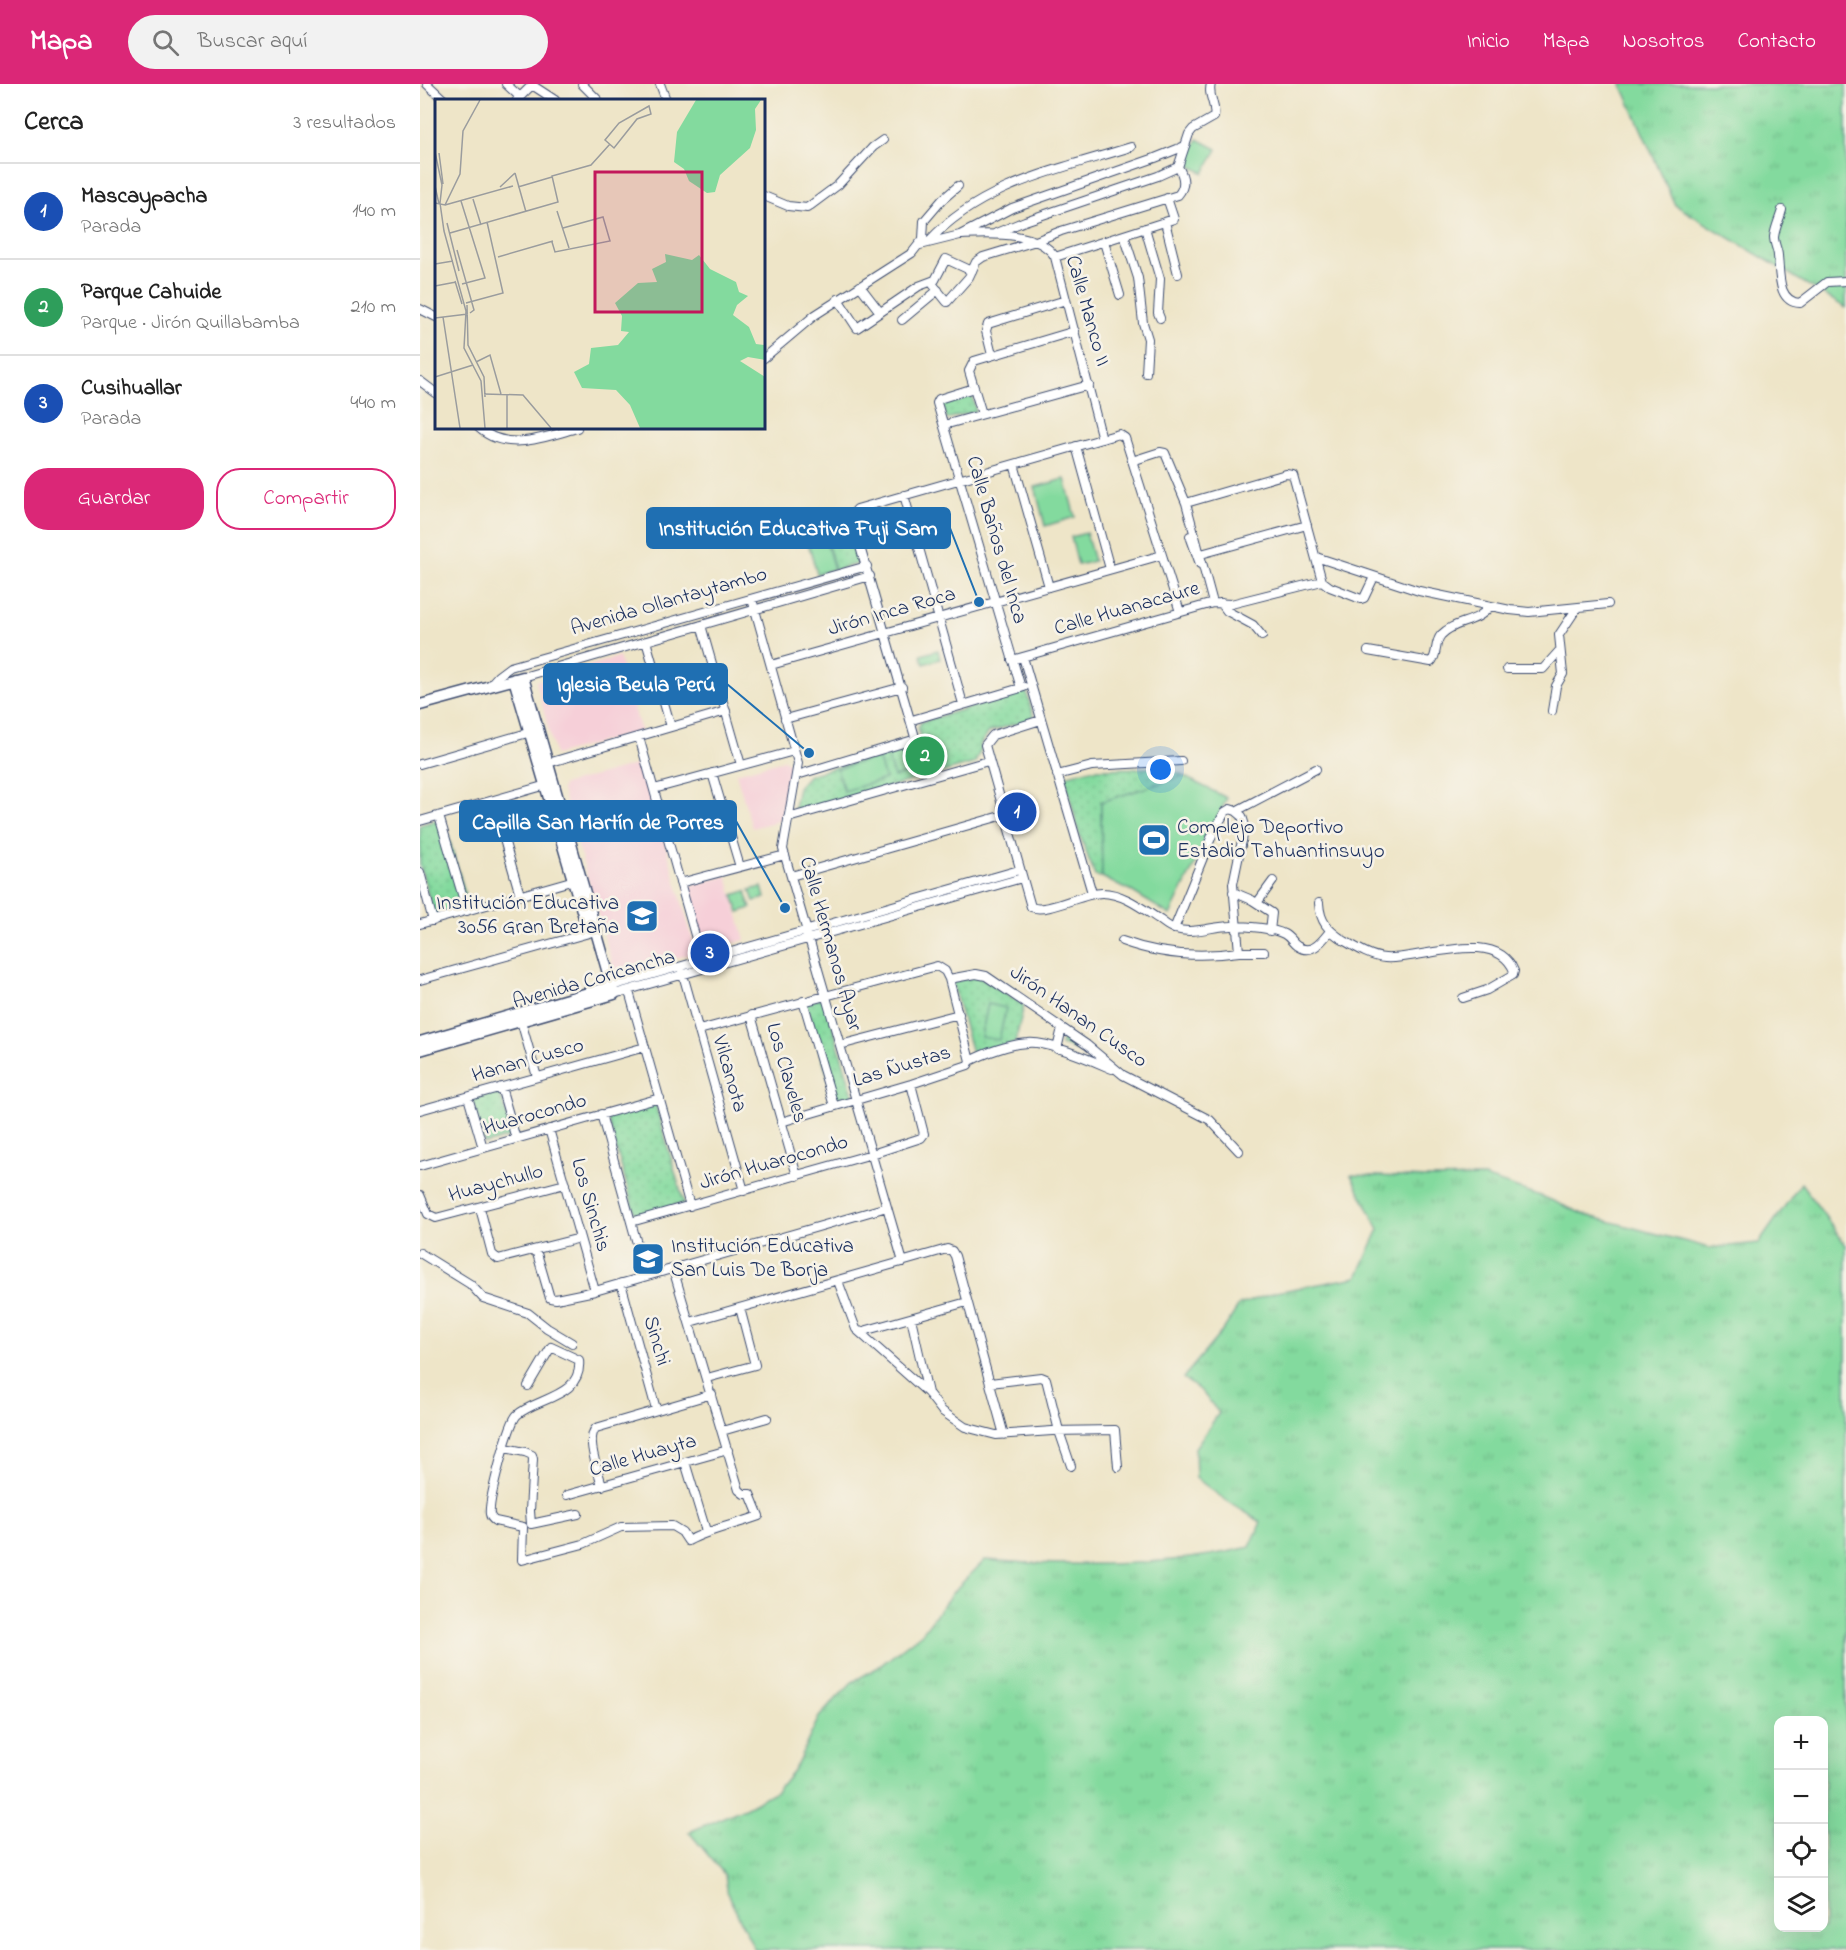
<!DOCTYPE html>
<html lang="es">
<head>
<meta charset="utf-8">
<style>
  body { margin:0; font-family:"Indie Flower",sans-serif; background:#f2f2f2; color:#222 }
  .controls { position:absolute; right:18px; bottom:18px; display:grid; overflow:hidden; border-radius:12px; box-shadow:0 6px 24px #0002 }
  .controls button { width:54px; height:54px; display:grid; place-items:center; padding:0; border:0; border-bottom:2px solid #e0e0e0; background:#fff; color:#222; font:30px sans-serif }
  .you { position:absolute; left:741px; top:686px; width:21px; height:21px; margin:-15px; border:4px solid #fff; border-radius:50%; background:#1a73e8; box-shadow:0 0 0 9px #1a73e833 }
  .badge { display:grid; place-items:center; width:39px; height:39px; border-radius:50%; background:#db2777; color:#fff; font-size:20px; font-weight:700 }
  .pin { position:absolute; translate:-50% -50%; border:3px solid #fff; box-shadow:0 2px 6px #0006 }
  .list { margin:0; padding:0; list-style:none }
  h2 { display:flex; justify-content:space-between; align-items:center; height:78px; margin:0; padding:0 24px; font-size:26px }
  h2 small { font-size:20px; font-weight:400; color:#767676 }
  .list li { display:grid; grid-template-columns:39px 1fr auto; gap:18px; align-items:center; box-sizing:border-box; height:96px; padding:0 24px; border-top:2px solid #e0e0e0 }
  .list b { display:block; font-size:22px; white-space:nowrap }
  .list p { margin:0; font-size:20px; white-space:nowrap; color:#767676 }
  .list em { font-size:20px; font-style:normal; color:#767676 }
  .actions { display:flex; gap:12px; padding:18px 24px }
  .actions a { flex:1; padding:14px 0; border:2px solid #db2777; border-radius:24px; text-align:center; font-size:21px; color:#db2777 }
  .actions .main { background:#db2777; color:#fff }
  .icon { flex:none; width:33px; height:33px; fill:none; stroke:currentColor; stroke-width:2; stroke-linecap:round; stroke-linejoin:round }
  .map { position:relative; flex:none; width:1426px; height:1866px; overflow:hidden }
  header { display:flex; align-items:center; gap:36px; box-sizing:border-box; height:84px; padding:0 30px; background:#db2777; color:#fff }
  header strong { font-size:28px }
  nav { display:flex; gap:33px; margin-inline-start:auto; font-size:21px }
  .search { width:420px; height:54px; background:#f2f2f2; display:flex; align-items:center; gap:15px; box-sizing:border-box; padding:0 21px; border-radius:33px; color:#767676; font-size:22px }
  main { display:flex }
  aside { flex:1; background:#fff }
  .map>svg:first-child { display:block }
  .built { fill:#f6cfd8 }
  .grass { fill:url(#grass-tufts); stroke:#4f847e; stroke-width:1.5; fill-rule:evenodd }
  .park { fill:url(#park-dots); stroke:#4f847e; stroke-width:1.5 }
  .garden { fill:#83da9e; stroke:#4f847e; stroke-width:1.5 }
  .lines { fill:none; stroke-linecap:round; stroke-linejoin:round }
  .minor-casing { stroke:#3b4a6e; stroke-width:10 }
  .tertiary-casing { stroke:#3b4a6e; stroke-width:13 }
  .minor { stroke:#fff; stroke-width:8 }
  .tertiary { stroke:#fff; stroke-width:10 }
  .labels { text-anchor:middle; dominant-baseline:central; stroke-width:5; stroke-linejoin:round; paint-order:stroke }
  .street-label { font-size:21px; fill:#1b2f5e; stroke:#f7f3e8 }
  .poi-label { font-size:21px; fill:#1b2f5e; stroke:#f7f3e8; text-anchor:start }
  .inset-road { fill:none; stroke:#9a9c9e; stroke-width:1.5 }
  .view { fill:#c2185b; fill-opacity:0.15; stroke:#c2185b; stroke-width:3 }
  .inset-edge { fill:none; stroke:#1b2f5e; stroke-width:3 }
  .leader { fill:none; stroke:#1f6fb2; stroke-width:2 }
  .callout-dot { fill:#1f6fb2; stroke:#f7f3e8; stroke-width:2 }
  .callout { fill:#1f6fb2; stroke:#1f6fb2; stroke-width:2 }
  .callout-label { font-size:22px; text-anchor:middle; font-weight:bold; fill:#fff }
</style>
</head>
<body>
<header>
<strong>Mapa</strong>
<div class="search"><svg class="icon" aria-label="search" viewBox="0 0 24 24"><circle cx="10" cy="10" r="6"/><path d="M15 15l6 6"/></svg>Buscar aquí</div>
<nav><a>Inicio</a><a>Mapa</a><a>Nosotros</a><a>Contacto</a></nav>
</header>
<main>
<aside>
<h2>Cerca<small>3 resultados</small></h2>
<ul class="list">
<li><span class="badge" style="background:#1a4fb4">1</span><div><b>Mascaypacha</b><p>Parada</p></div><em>140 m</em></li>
<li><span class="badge" style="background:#2e9e5b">2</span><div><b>Parque Cahuide</b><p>Parque · Jirón Quillabamba</p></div><em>210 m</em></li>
<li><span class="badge" style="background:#1a4fb4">3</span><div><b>Cusihuallar</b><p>Parada</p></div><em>440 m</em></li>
</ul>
<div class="actions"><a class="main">Guardar</a><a>Compartir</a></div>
</aside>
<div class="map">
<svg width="1426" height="1866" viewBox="0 0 1426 1866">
  <defs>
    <pattern id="grass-tufts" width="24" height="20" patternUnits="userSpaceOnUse" patternTransform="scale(1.5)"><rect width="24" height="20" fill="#83da9e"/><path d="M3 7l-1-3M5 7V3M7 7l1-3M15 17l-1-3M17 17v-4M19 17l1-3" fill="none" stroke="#71bb8a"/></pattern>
    <pattern id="park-dots" width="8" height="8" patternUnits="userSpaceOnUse" patternTransform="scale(1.5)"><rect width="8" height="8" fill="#83da9e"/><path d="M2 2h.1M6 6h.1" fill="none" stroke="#71bb8a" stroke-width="1.8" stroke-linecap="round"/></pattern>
  </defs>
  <rect width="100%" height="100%" fill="#f7f3e8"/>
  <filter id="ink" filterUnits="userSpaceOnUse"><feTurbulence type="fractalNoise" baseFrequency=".0167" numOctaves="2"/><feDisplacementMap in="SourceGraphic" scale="12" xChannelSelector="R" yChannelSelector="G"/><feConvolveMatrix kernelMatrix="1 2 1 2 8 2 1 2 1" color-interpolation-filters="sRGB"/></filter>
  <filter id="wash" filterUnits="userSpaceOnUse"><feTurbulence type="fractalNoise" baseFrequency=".008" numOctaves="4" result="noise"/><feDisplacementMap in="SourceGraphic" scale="24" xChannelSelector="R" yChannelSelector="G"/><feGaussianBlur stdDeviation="1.35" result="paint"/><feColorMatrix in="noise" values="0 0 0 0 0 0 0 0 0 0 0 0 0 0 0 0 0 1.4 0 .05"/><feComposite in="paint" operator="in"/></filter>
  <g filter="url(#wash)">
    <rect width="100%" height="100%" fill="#eee5c8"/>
    <path class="built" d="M 199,573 L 221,647 L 135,671 L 116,597 Z
      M 364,676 L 369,679 L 371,687 L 362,736 L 332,744 L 316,689 Z
      M 222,679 L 276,867 L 274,869 L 197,891 L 195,890 L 142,706 L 143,701 Z
      M 307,792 L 325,856 L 283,868 L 265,803 Z"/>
    <path class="grass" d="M 1201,0 L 1426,0 L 1426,224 L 1255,121 Z
      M 342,803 L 345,814 L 334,817 L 330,806 Z
      M 326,807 L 331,824 L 319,828 L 313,811 Z
      M 931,1091 L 1009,1094 L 1064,1093 L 1124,1113 L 1165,1131 L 1290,1164 L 1339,1159 L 1381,1099 L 1426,1161 L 1426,1866 L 335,1866 L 308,1811 L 305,1791 L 269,1748 L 327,1723 L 356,1707 L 375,1684 L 399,1633 L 432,1598 L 457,1584 L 502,1549 L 533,1508 L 565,1476 C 650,1483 747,1483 830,1463 L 841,1438 L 804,1415 L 776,1394 L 775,1364 L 799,1329 L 782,1308 L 763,1294 L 804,1245 L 819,1221 L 856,1208 L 937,1193 L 959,1145 ZM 1358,1636 L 1404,1636 L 1404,1844 L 1358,1844 Z"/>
    <path class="park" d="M 547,310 L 552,312 L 556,327 L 527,335 L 522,318 Z
      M 428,437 L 439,475 L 436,480 L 415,486 L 404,448 L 414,441 Z
      M 606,607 L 614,634 L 569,648 L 560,661 L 561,665 L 555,679 L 378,728 L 374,724 L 378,703 L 389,691 L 500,658 L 501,656 L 498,644 L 501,638 Z
      M 737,684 L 761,690 L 763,692 L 681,718 L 682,793 L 675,792 L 658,746 L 645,692 L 671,685 Z
      M 23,734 L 49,823 L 14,833 L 0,781 L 0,741 Z
      M 559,892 L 604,921 L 595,959 L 552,969 L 532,897 Z
      M 404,913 L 434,1014 L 416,1019 L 386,919 Z
      M 79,1007 L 93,1052 L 65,1060 L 52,1015 Z
      M 235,1019 L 264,1119 L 216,1133 L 187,1033 Z"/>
    <path class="garden" d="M 778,55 L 797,65 L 784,89 L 765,79 Z
      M 645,395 L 655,433 L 625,442 L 615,403 Z
      M 666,449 L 674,477 L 658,481 L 651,453 Z
      M 405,454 L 414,485 L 397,490 L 388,459 Z
      M 518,566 L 520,575 L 504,580 L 501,571 Z
      M 504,660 L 510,682 L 474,693 L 467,671 Z
      M 458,673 L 465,695 L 424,707 L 417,685 Z
      M 763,692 L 807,714 L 750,831 L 708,805 L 703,804 L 682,793 L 681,718 Z
      M 568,920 L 586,924 L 579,956 L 561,953 Z
      M 644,950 L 661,963 L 659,967 L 641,961 Z"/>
  </g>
  <g filter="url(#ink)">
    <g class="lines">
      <defs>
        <path id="minor" d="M 7,0 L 24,16
          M 86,0 L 100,13
          M 162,0 L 178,16
          M 240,0 L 246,16
          M 112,1 L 135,16
          M 97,16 L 113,0
          M 344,112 L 368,122 L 387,124 L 418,101 L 453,63 L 463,56
          M 1362,126 C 1360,134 1355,144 1354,153 C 1354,160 1358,166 1358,172 C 1360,189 1357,218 1380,219 L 1407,198 L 1426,197
          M 745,138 L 758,190
          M 725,144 L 740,195 L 738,229 L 740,234
          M 576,149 L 605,137 L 738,92 L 758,83 L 769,50 L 773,45 L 794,33 C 797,21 787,12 791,0
          M 540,151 C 568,150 619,146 635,173 L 682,355
          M 704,151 L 718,194 L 723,239 L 728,255 L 726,289
          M 509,157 C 561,100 641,85 711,63
          M 684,158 L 700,211
          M 500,161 L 540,151 L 592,124 L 735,74 L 765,62
          M 635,173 L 754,135 L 747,114
          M 511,198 L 527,218 L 549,193 L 556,178 L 563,173 L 616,157 L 641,147 L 758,111 C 766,102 764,92 758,83
          M 440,202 L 460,228
          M 418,215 L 437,244 L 499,202 L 515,196 L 526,175 L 552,187
          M 0,225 L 16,233
          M 482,236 L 518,206
          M 572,271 L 566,247 L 568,240 L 646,216
          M 344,274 L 395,231 L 492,169 L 503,155 L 504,137 L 522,116 L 538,102
          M 0,297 L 16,309
          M 554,304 L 519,315 L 517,319 L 601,604
          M 562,330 L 549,287 L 554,277 L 655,247
          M 524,341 L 669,301
          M 59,344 C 87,369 125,353 157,344
          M 656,362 L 690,485
          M 712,377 L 740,368 L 745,369 L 766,419 L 793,519
          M 594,380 L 629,503
          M 484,411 L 543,620
          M 766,419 L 866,390 L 873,391 L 902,497
          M 770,452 L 780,480
          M 781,470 L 887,441
          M 896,473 L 999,507 L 1090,526 L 1109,528 L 1188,520
          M 902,497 L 910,503 L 941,515 L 944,514 L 954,493
          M 332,515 L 378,679 L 363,765 L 483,1178
          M 801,519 L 807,527 L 833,541 L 842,552
          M 281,541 L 321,681
          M 226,557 L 251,643
          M 948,567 L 1011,578 C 1018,571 1014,559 1021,551 C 1035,536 1057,540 1070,522
          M 603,573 L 672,809
          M 592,576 L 793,519 L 811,520 L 902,497
          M 351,581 L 742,471
          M 1087,585 L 1123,585 L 1140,566
          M 103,593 L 450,492
          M 69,602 L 78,592 L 90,583 L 447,482
          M 1132,627 L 1136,602 L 1143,590 L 1139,551 L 1157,524
          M 365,635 L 482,603
          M 492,636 L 604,603
          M 621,636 L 573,651 L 565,661 L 611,823 C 627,830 662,809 682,809 C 703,809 723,825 740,836 C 744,839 750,844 755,845 C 775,851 794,841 814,842 C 827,842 852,844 864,850 C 870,853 872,859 877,862 C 892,872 902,857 910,847
          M 219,653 L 282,876
          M 128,679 L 306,627
          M 0,680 L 111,648
          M 292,689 L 320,783
          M 377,691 L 493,656 L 495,653 L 432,435 L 433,430 L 437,425 L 699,350 L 705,354 L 760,528
          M 637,691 L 672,682 L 761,677
          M 234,705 L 374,667
          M 73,717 L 100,811
          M 19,732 L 47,827
          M 368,734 L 568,677
          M 0,737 L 130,700
          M 0,788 L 13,837
          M 371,792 L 584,731
          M 260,799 L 365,771
          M 813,808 L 832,816 L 852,829 L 850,847
          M 837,819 L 853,797
          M 899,819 C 900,838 908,846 923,856 C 935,863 951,873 965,874 C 999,877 1076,842 1094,887 L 1093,891 L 1067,906 L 1043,914
          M 0,840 L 158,795
          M 754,845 L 793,749 L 805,728 L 810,725 L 816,727 L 896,685
          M 702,857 C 740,871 778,874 819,868 L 813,800 L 825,742 L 822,732 L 816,727
          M 819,868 L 844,868
          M 262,887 L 324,1107
          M 529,895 L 556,890 L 566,892 L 667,961 L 703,991 L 790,1036 L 819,1067
          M 0,896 L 169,849
          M 192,902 L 599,786
          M 206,907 L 210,911 L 270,1122
          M 194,910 L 602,794
          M 383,917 L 414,1022
          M 331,931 L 377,1092
          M 101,937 L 117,993
          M 279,946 L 517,882 L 525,887 L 529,895 L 550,977 L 548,981 L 491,1000 L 361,1038
          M 420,961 L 539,930
          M 637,965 L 642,944
          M 550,977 C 565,969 590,960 608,959 C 628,957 673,977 692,985
          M 81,1003 L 96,1055
          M 48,1013 L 63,1064
          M 0,1026 L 225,963
          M 181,1030 L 226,1192
          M 129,1045 L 175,1207
          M 0,1082 L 240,1014
          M 0,1111 L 8,1130 L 16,1134 L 145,1100
          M 60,1124 L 72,1170 L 78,1175 L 160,1154
          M 211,1138 L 452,1070 L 501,1054 L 504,1050 L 491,1000
          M 116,1166 L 130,1214 L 136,1215 L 175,1207 L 467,1123
          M 0,1169 L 50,1200 L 63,1214 L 108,1229 L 127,1244 L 152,1259
          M 418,1197 L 436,1245 L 508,1309 L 522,1327 L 545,1343 L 576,1351 L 632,1347 L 695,1346 L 698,1383
          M 201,1199 L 236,1325
          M 491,1234 L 508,1309
          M 270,1238 L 527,1165 L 532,1167 L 535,1172 L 584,1351
          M 440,1248 L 547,1218
          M 287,1294 L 335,1281 L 320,1224
          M 570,1299 L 621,1293 L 626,1295 L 639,1347 L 651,1382
          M 108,1302 L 131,1263 L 159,1276 C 163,1313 116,1314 97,1331 C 89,1338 68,1418 70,1430 C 71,1435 72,1434 75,1437 L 103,1443 L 102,1476 L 163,1460 L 201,1443 L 252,1442 L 262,1448 L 268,1457 C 290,1445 315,1441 339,1432 L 330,1410 L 324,1410 L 319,1406 L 254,1188 L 251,1185
          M 302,1347 L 347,1334
          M 85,1364 L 105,1368 L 112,1371 L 113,1375 L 110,1427 L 111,1440 L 158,1430
          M 265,1378 L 286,1447
          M 182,1402 C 179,1388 165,1355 176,1344 L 292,1310
          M 147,1411 L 308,1366"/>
        <path id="tertiary" d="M 94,595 L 166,840
          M 0,621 L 103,593 L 194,910 L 0,966
          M 0,958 L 192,902"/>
      </defs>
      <use href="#minor" class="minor-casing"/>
      <use href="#tertiary" class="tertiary-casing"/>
      <use href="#minor" class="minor"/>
      <use href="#tertiary" class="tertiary"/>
    </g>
  </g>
  <defs>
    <symbol id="stadium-square" viewBox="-11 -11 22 22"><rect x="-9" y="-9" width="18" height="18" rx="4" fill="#1f6fb2" stroke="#f7f3e8"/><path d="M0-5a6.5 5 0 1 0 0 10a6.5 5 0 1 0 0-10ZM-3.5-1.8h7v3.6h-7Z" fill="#fff"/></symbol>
    <symbol id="school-square" viewBox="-11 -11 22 22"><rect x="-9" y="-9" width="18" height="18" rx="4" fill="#1f6fb2" stroke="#f7f3e8"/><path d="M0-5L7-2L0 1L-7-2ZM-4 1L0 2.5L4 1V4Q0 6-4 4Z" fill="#fff"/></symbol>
  </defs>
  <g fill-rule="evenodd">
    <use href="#stadium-square" x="715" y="737" width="38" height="38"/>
    <use href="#school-square" x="203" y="813" width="38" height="38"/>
    <use href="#school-square" x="209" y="1156" width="38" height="38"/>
  </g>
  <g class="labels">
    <g class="street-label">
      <text transform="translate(667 227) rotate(74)">Calle Manco II</text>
      <text transform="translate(576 456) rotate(74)">Calle Baños del Inca</text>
      <text transform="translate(249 518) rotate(-16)">Avenida Ollantaytambo</text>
      <text transform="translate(707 525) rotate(-16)">Calle Huanacaure</text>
      <text transform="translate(472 528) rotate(-16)">Jirón Inca Roca</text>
      <text transform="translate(410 860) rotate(74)">Calle Hermanos Ayar</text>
      <text transform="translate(174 896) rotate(-16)">Avenida Coricancha</text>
      <text transform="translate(658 933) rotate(35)">Jirón Hanan Cusco</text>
      <text transform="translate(108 977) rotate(-16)">Hanan Cusco</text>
      <text transform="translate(482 983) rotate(-17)">Las Ñustas</text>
      <text transform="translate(366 989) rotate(74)">Los Claveles</text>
      <text transform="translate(309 990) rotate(74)">Vilcanota</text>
      <text transform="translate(115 1031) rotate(-16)">Huarocondo</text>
      <text transform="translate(354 1079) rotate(-16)">Jirón Huarocondo</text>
      <text transform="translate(76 1100) rotate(-15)">Huaychullo</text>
      <text transform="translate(170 1121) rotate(74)">Los Sinchis</text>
      <text transform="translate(236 1257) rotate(74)">Sinchi</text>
      <text transform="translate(223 1372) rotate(-16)">Calle Huayta</text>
    </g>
    <g class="poi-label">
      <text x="757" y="744">Complejo Deportivo<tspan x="757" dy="24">Estadio Tahuantinsuyo</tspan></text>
      <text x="199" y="820" text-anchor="end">Institución Educativa<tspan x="199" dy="24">3056 Gran Bretaña</tspan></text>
      <text x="251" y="1163">Institución Educativa<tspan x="251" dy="24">San Luis De Borja</tspan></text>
    </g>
  </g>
  <g transform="translate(15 15)">
    <rect width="330" height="330" fill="#eee5c8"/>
    <path d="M 261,1 L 326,1 L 320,10 L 321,31 L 315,49 L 285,76 L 280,93 L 272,94 L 254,82 L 249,70 L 239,63 L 242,33 ZM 230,155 L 257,161 L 264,156 L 275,170 L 301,183 L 304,193 L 313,197 L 302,206 L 298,216 L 314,228 L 321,245 L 330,246 L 330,261 L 313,258 L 305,262 L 330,278 L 330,329 L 205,329 L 195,306 L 181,291 L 147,289 L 139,273 L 154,265 L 156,249 L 183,246 L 194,233 L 186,232 L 187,217 L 180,204 L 203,184 L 222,183 L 217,170 L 231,163 Z" fill="#83da9e"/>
    <path class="inset-road" d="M 214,7 L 216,15 L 202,20 L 179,49 L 170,41 L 184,24 ZM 0,53 L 7,86 L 5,104 L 9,132 L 31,212 L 29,249 L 46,282 L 50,329M 4,54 L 8,85M 80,74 L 91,113M 0,87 L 4,105M 65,88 L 80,74M 83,88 L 117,78M 38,100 L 46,126M 26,102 L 50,179 L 27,185M 0,104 L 10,106 L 25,75 L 28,32 L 45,1M 10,106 L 78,87M 122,112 L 134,149M 12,124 L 24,172M 15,134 L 123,103 L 117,77 L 156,66 L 175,45M 117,143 L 120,153 L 175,142 L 168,118 L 128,129M 22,151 L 39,211 L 35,214M 63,158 L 118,142M 0,165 L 18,162M 20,182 L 27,205M 0,187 L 21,183M 31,204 L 68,194 L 52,123M 32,206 L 33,246 L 49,278 L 50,298M 8,218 L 25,329M 0,219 L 33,215M 41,263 L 55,256 L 66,295M 0,278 L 38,266M 49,295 L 88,296 L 116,329M 72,295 L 72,329"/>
    <path class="view" d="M 160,73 L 267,73 L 267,213 L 160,213 Z"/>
    <rect width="330" height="330" class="inset-edge"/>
  </g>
  <path class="leader" d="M559 518L530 444M389 669L307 600M365 824L316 737"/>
  <g class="callout-dot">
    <circle cx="559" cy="518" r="6"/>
    <circle cx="389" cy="669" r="6"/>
    <circle cx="365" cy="824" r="6"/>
  </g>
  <g class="callout">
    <rect x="227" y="424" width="303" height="40" rx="6"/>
    <rect x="124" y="580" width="183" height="40" rx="6"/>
    <rect x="40" y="717" width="276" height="40" rx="6"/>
  </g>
  <g class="callout-label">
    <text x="378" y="451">Institución Educativa Fuji Sam</text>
    <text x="216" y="607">Iglesia Beula Perú</text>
    <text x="178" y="745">Capilla San Martín de Porres</text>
  </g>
</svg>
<div class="controls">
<button>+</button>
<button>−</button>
<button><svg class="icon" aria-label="locate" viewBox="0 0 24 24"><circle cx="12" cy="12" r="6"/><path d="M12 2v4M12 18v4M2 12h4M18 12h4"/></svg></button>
<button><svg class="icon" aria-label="layers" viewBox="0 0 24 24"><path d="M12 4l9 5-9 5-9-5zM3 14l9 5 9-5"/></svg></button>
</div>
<div class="you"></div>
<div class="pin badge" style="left:597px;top:728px;background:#1a4fb4">1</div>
<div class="pin badge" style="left:505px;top:672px;background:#2e9e5b">2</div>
<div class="pin badge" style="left:290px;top:869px;background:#1a4fb4">3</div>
</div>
</main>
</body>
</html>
